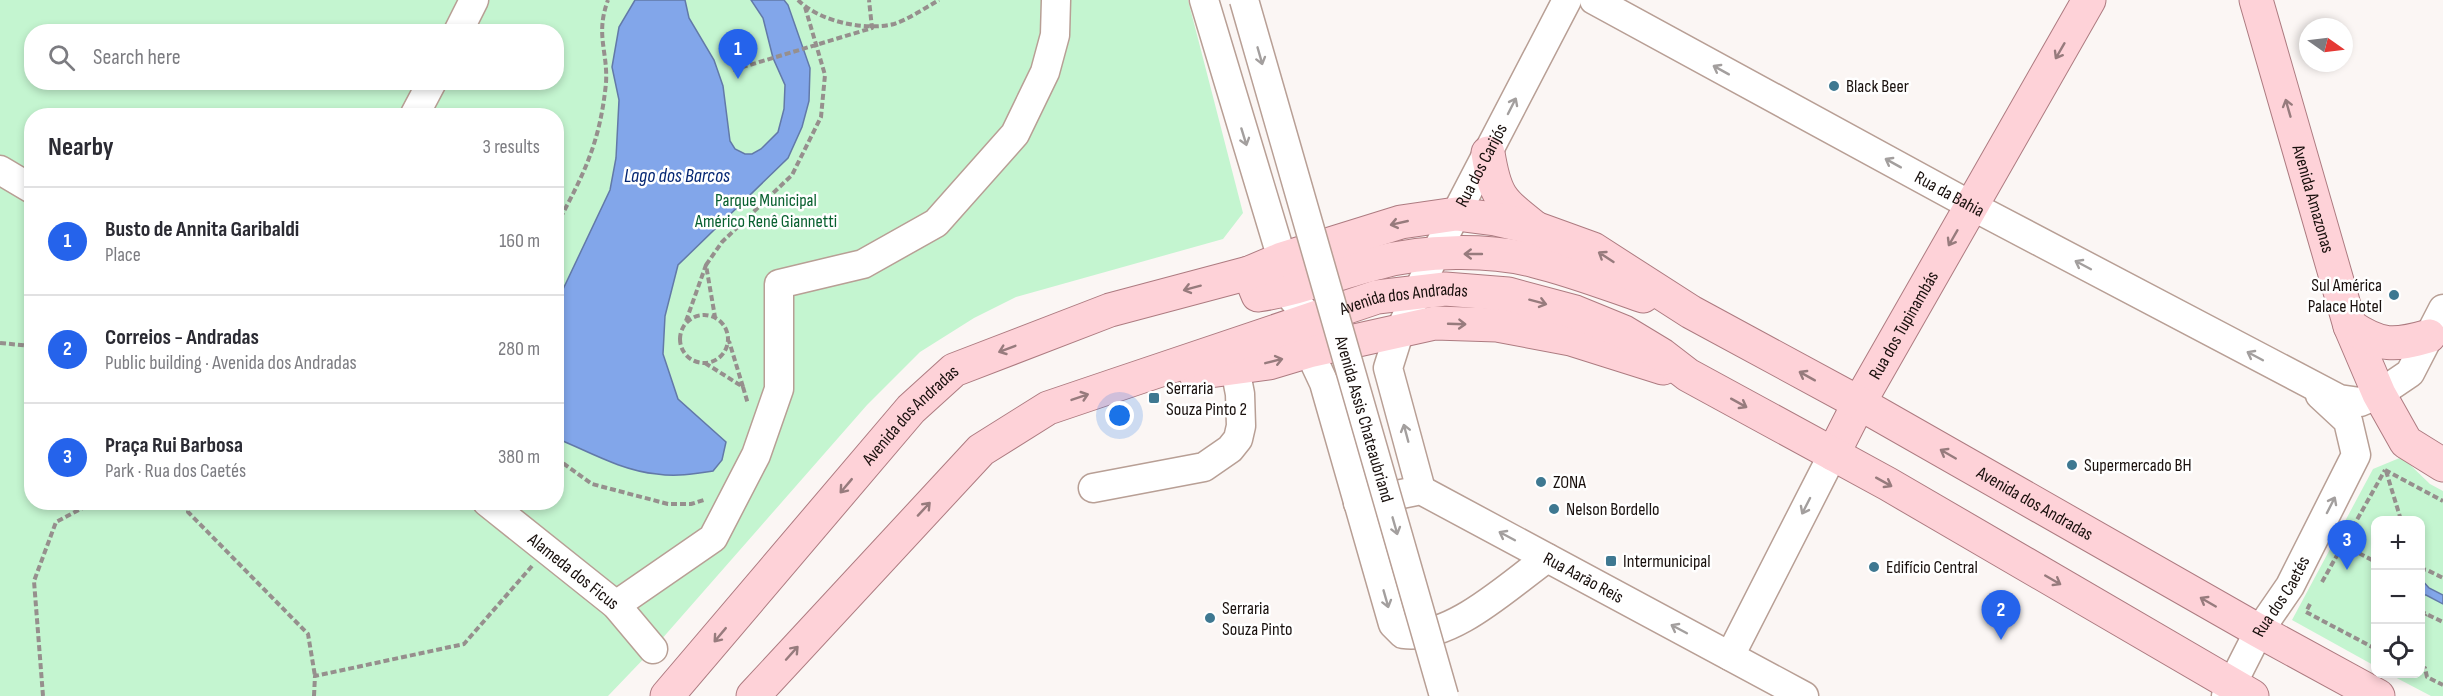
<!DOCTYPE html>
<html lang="en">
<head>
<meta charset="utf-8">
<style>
  body { margin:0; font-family:"Sofia Sans Condensed",sans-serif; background:#f2f2f3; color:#2b2b33 }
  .controls { position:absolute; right:18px; bottom:18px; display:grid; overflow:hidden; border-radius:12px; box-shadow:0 3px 9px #0003 }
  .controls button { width:54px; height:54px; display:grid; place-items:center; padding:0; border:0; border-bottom:2px solid #e1e1e2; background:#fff; color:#2b2b33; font:30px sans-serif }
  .compass { position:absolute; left:2299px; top:18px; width:54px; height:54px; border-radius:50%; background:#fff; box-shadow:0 3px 9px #0003; rotate:104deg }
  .you { position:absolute; left:1120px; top:416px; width:21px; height:21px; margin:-15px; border:4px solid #fff; border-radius:50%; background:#1a73e8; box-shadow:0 0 0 9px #1a73e833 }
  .badge { display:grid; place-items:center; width:39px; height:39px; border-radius:50%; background:#2563eb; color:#fff; font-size:20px; font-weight:700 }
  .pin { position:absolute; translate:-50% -50px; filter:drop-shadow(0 2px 3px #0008) }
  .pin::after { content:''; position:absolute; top:32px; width:21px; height:18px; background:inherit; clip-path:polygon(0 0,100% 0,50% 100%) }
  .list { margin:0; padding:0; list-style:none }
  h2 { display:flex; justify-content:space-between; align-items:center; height:78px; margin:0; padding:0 24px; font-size:26px }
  h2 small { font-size:20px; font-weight:400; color:#7c7c81 }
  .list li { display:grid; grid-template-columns:39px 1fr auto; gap:18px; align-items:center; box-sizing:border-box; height:108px; padding:0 24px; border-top:2px solid #e1e1e2 }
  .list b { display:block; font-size:22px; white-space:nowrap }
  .list p { margin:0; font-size:20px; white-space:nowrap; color:#7c7c81 }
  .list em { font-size:20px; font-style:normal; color:#7c7c81 }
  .icon { flex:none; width:33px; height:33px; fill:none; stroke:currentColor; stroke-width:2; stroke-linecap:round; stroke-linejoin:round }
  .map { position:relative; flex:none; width:2443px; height:696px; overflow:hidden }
  .search { position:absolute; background:#fff; box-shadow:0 3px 9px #0003; left:24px; top:24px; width:540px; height:66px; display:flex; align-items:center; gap:15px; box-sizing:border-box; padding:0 21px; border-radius:24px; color:#7c7c81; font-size:22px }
  .panel { position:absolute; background:#fff; box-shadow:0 3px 9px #0003; left:24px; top:108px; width:540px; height:402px; border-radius:24px }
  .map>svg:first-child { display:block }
  .green { fill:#c4f5d0; fill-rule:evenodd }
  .water { fill:#82a6ea; stroke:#6279a8; stroke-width:1.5 }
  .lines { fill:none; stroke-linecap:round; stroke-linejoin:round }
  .minor-casing { stroke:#b89f95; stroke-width:31 }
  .major-casing { stroke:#ad7b80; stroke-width:35 }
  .path { stroke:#968f8d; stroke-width:4; stroke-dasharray:6 3; stroke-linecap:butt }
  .minor { stroke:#fff; stroke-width:28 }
  .major { stroke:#fed2d8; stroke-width:33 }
  .minor-bridge-casing { stroke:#b89f95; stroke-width:31; stroke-linecap:butt }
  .minor-bridge { stroke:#fff; stroke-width:28 }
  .oneway { stroke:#977b7d }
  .oneway2 { stroke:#a39f9e }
  .poi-dot { fill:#3e7891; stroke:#fff; stroke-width:2 }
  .labels { text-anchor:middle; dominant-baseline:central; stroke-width:5; stroke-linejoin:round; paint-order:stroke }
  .poi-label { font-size:18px; fill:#19100d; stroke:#fff; text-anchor:start }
  .street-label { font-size:18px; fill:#19100d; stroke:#fff }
  .park-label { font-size:18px; fill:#096130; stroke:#fff }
  .water-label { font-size:20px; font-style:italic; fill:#042673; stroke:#fff }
</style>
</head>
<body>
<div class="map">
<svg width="2443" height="696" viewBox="0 0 2443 696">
  <rect width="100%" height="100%" fill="#fbf6f4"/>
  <path class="green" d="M 0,0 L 1188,0 L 1243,213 L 1223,239 L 1016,297 L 974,318 L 920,352 L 867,405 L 653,649 L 608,696 L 0,696 ZM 32,32 L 556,32 L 556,82 L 32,82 ZM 32,116 L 556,116 L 556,502 L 32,502 Z
    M 2402,457 L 2430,484 L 2443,491 L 2443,696 L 2431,696 L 2389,674 L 2420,674 L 2420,520 L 2376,520 L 2375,666 L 2292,620 L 2373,469 Z"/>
  <path class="water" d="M 635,0 L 685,0 L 689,18 L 714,60 L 723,86 L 730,141 L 735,149 L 745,154 L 752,154 L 761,149 L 778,132 L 784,109 L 785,85 L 773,58 L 763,18 L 751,0 L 784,0 L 788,5 L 810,68 L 809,101 L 802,127 L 788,158 L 678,265 L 665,316 L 663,354 L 678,399 L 726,442 L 722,460 L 713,471 C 694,474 676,477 657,474 C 624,471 593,454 563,441 L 557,434 L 557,302 L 610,190 L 616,158 L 619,100 L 612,67 L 619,27 Z
    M 2421,579 L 2429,588 L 2443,595 L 2443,604 L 2426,595 L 2421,595 Z"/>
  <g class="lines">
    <defs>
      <g id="minor">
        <path d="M 1204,0 L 1282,259 C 1286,291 1286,296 1312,318"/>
        <path id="s1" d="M 1594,0 L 1972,206 L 2339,399 L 2360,402 L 2379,394 L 2410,373 L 2443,309"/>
        <path d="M 458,32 L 474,0"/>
        <path d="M 414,116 L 432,82"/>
        <path d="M 0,170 L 32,189"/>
        <path d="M 1309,351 L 1324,383 L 1393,624 L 1403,634 C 1451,641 1509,585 1547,558"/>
        <path d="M 1093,488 L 1204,467 L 1230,449 L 1238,439 L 1241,426 L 1240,394 L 1235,368"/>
        <path id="s2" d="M 1421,490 L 1388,368 L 1399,333 L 1435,254 L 1567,0"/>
        <path id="s3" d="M 487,502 L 616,605 L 653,649"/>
        <path id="s4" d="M 1358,503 L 1421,490 L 1804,696"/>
        <path d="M 616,605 L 713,538 L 756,455 L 779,389 L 779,284 L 863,264 L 936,223 L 1015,134 L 1045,72 L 1055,35 L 1056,0"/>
        <path d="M 1730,656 L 1833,454"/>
        <path id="s5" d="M 2226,696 L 2259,631 L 2290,586 L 2356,455 L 2348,421 L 2320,395"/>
      </g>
      <g id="major">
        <path id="s6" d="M 2256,0 L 2350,326 L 2379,394 L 2406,442 L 2443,465"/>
        <path d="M 1488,153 C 1495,196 1500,200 1534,227"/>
        <path d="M 1249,273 L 1258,295 C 1299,289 1337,273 1377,263 C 1423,250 1489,249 1535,261 C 1572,270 1608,284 1643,296"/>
        <path d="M 2350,326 C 2381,347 2394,346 2429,336"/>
        <path d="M 1195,373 L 1269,363 L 1309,351 L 1435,323 L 1497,325 L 1571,339 L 1663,368"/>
        <path id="s7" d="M 1833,454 L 1859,403 L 2089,0"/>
        <path id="s8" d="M 667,696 L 911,409 L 954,370 L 1110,310 L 1249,273 L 1282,259 L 1401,222 L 1456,214 L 1495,219 L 1535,228 L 1593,249 L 1691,312 L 1859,403 L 2259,631 L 2378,696"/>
        <path id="s9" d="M 753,696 L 981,450 L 1048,408 L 1113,386 L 1377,297 L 1445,289 L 1508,294 L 1575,312 L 1624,332 L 1662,355 L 1688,375 L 1888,484 L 2252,696"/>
      </g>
    </defs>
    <use href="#minor" class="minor-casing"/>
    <use href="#major" class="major-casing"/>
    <path class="path" d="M 798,0 C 820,22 865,31 894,24 C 909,19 925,8 939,0
      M 733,70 L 872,28 L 869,0
      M 556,226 C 584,174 600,143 606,83 C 608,51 595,35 608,0
      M 706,265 L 722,242 L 792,175 L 821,117 L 825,75 L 805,7
      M680 339a24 24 0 1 1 48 0a24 24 0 1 1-48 0Z
      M 686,321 L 706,265 L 715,317
      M 0,343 L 32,346
      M 705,363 L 743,387 L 729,341
      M 743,387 L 748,404
      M 556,458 L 592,484 L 668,504 L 691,504 L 704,500
      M 2385,470 L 2443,501
      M 2386,471 L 2401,520
      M 190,502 L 188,512 L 308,634 L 315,676
      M 2343,545 L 2376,562
      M 2420,569 L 2427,570 L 2443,578
      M 2322,582 L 2385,470
      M 2310,604 L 2306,612 L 2376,649
      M 2420,611 L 2443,622
      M 2420,623 L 2426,614
      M 2420,666 L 2425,668 L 2427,677 L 2443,685
      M 43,696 L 34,581 L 56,522 L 94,502
      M 314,696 L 315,676 L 464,644 L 532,566"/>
    <use href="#minor" class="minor"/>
    <use href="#major" class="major"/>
    <defs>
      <g id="minor-bridge">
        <path id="s10" d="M 1244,0 L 1444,696"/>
      </g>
    </defs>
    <use href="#minor-bridge" class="minor-bridge-casing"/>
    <use href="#minor-bridge" class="minor-bridge"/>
  </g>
  <defs><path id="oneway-shaft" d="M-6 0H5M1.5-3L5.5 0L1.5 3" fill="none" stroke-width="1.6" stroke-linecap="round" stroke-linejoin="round" transform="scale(1.5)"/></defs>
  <g class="oneway">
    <use href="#oneway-shaft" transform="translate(2060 51) rotate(120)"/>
    <use href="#oneway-shaft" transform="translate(2288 108) rotate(-106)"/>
    <use href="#oneway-shaft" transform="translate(1399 223) rotate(167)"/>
    <use href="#oneway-shaft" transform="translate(1953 238) rotate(120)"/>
    <use href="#oneway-shaft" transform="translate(1473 254) rotate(180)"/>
    <use href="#oneway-shaft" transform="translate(1606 257) rotate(-147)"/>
    <use href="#oneway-shaft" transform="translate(1192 288) rotate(165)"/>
    <use href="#oneway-shaft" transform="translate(1538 302) rotate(15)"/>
    <use href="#oneway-shaft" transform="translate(1457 324) rotate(2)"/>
    <use href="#oneway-shaft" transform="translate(1007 349) rotate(159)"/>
    <use href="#oneway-shaft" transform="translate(1274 361) rotate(-14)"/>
    <use href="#oneway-shaft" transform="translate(1807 376) rotate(-151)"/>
    <use href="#oneway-shaft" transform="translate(1080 397) rotate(-19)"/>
    <use href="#oneway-shaft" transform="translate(1739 403) rotate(29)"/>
    <use href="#oneway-shaft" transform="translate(1948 454) rotate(-150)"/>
    <use href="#oneway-shaft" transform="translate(1884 482) rotate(29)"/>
    <use href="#oneway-shaft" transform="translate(846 486) rotate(130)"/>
    <use href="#oneway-shaft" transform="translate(924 509) rotate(-47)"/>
    <use href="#oneway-shaft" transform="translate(2053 580) rotate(30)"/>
    <use href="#oneway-shaft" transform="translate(2208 602) rotate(-150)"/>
    <use href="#oneway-shaft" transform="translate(720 635) rotate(130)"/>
    <use href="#oneway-shaft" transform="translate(792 653) rotate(-48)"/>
  </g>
  <g class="oneway2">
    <use href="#oneway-shaft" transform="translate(1260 56) rotate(74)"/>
    <use href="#oneway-shaft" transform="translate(1721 70) rotate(-151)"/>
    <use href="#oneway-shaft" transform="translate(1512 106) rotate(-63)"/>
    <use href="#oneway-shaft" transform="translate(1244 137) rotate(73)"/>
    <use href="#oneway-shaft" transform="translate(1893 163) rotate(-151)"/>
    <use href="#oneway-shaft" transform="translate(2083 265) rotate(-152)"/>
    <use href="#oneway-shaft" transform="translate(2255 356) rotate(-152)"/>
    <use href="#oneway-shaft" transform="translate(1406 433) rotate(-105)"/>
    <use href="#oneway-shaft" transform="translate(2331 505) rotate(-63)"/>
    <use href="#oneway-shaft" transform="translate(1806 506) rotate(117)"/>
    <use href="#oneway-shaft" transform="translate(1395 526) rotate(74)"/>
    <use href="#oneway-shaft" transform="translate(1507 536) rotate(-152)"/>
    <use href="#oneway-shaft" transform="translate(1386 599) rotate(74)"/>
    <use href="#oneway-shaft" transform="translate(1679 629) rotate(-152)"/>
  </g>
  <g class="poi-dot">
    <circle cx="1834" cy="86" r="6"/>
    <circle cx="2394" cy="295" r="6"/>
    <rect x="1148" y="392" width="12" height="12" rx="3"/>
    <circle cx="2072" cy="465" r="6"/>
    <circle cx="1541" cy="482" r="6"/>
    <circle cx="1554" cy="509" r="6"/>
    <rect x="1605" y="555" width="12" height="12" rx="3"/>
    <circle cx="1874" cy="567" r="6"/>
    <circle cx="1210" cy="618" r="6"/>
  </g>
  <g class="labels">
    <g class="poi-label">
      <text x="1846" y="86">Black Beer</text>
      <text x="2382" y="285" text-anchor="end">Sul América<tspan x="2382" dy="21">Palace Hotel</tspan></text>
      <text x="1166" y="388">Serraria<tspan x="1166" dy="21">Souza Pinto 2</tspan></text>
      <text x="2084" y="465">Supermercado BH</text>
      <text x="1553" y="482">ZONA</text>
      <text x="1566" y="509">Nelson Bordello</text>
      <text x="1623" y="561">Intermunicipal</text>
      <text x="1886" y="567">Edifício Central</text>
      <text x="1222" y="608">Serraria<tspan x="1222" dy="21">Souza Pinto</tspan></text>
    </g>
    <g class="street-label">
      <text stroke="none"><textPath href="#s2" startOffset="350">Rua dos Carijós</textPath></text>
      <text stroke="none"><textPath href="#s1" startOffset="405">Rua da Bahia</textPath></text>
      <text stroke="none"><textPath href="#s6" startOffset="207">Avenida Amazonas</textPath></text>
      <text stroke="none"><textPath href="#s9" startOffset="788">Avenida dos Andradas</textPath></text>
      <text stroke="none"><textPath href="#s7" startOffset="147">Rua dos Tupinambás</textPath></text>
      <text stroke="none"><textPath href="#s8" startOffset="372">Avenida dos Andradas</textPath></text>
      <text stroke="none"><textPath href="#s10" startOffset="436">Avenida Assis Chateaubriand</textPath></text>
      <text stroke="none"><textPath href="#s8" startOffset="1614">Avenida dos Andradas</textPath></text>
      <text stroke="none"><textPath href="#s3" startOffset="111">Alameda dos Ficus</textPath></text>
      <text stroke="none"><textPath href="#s4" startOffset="249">Rua Aarão Reis</textPath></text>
      <text stroke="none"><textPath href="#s5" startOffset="114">Rua dos Caetés</textPath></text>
    </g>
    <g class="park-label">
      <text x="766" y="200">Parque Municipal<tspan x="766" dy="21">Américo Renê Giannetti</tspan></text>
    </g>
    <g class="water-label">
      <text x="677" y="176">Lago dos Barcos</text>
    </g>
  </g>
</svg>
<div class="controls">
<button>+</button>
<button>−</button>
<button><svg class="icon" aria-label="locate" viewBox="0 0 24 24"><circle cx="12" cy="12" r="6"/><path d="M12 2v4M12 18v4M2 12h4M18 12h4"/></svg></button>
</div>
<svg class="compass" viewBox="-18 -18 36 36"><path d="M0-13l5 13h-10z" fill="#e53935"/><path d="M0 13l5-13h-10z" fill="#7c7c81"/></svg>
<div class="you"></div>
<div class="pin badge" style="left:738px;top:79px">1</div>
<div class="pin badge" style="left:2001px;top:640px">2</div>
<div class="pin badge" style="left:2347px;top:570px">3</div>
<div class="search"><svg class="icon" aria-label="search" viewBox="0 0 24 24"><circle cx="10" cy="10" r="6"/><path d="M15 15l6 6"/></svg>Search here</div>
<section class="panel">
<h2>Nearby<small>3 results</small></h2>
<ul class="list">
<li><span class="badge">1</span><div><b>Busto de Annita Garibaldi</b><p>Place</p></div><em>160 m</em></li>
<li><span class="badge">2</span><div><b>Correios - Andradas</b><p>Public building · Avenida dos Andradas</p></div><em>280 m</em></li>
<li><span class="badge">3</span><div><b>Praça Rui Barbosa</b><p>Park · Rua dos Caetés</p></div><em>380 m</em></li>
</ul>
</section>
</div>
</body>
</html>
